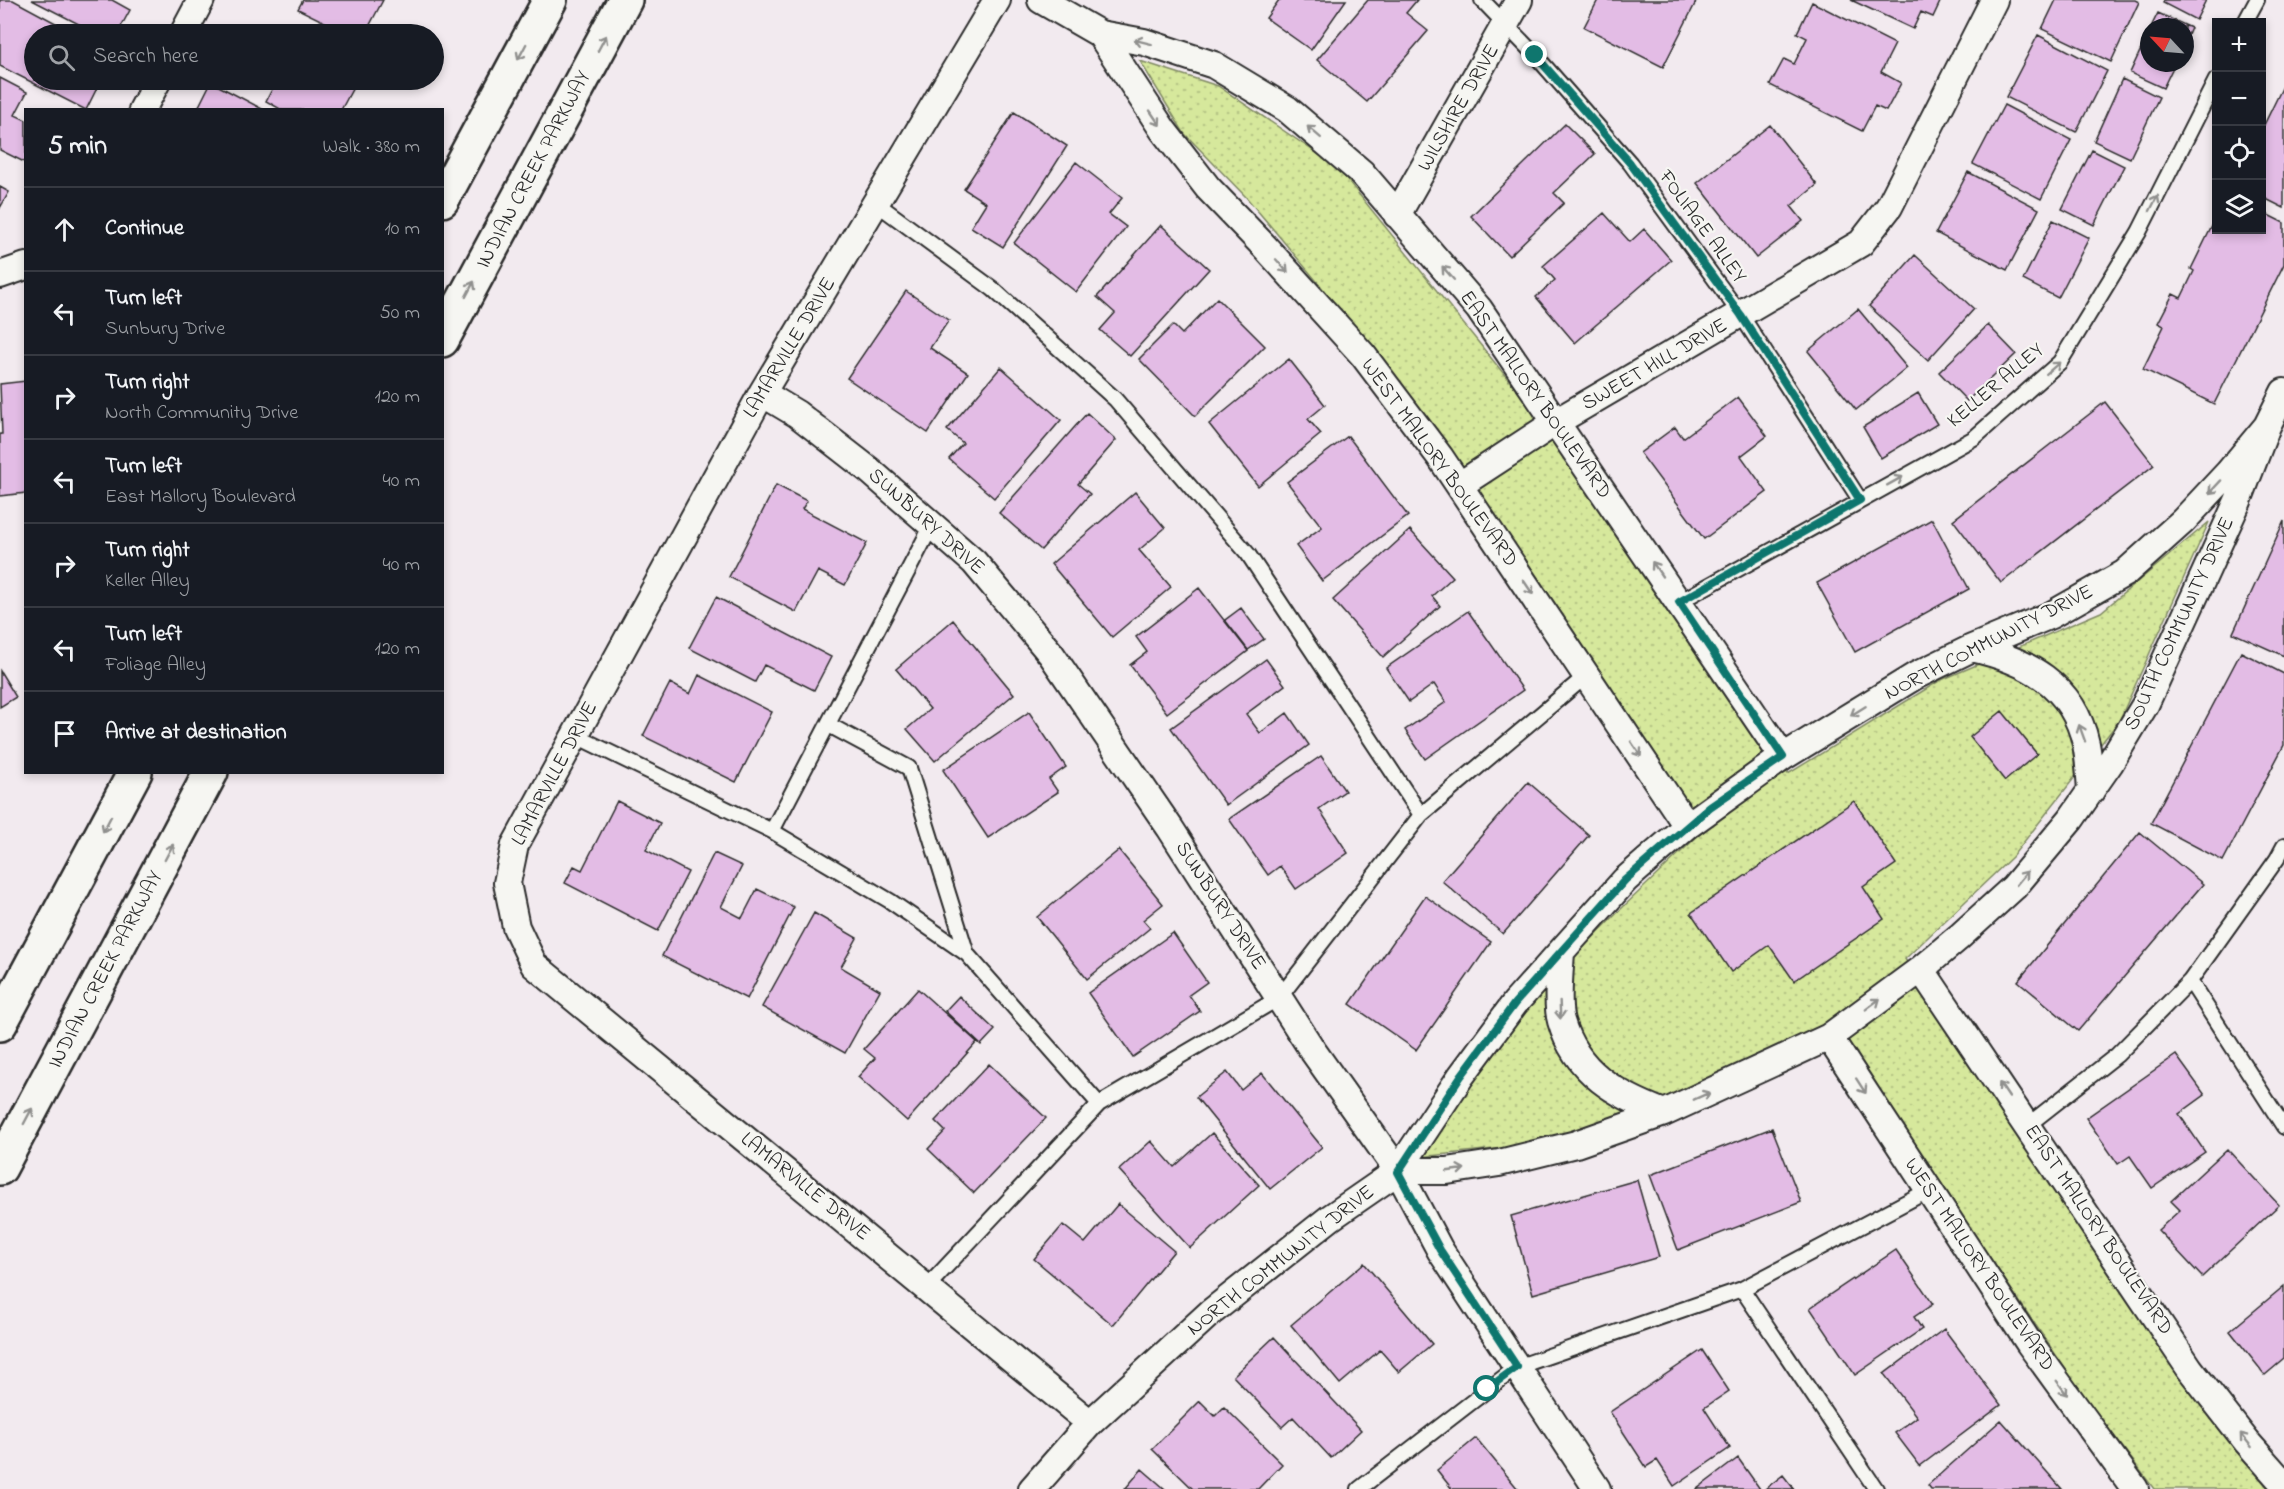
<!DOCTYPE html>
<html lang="en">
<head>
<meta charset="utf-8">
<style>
  body { margin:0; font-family:"Indie Flower",sans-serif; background:#242831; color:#f1f3f6 }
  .controls { position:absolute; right:18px; top:18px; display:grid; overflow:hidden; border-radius:0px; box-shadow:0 3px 9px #0003 }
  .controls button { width:54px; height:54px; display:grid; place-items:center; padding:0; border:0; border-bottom:2px solid #363941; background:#171b24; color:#f1f3f6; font:30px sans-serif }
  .compass { position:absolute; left:2140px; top:18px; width:54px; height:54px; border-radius:50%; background:#171b24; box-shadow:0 3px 9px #0003; rotate:296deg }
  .stop { position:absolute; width:18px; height:18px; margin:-14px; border:4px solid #0f766e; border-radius:50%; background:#fff }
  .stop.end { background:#0f766e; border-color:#fff; box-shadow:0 2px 6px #0008 }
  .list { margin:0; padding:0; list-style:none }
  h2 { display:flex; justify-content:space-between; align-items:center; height:78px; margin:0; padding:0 24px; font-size:26px }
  h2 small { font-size:20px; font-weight:400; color:#9ea1a6 }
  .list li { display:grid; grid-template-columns:39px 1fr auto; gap:18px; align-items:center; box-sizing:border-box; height:84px; padding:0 24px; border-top:2px solid #363941 }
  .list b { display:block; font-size:22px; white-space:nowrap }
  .list p { margin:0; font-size:20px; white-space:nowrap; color:#9ea1a6 }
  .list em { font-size:20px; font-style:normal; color:#9ea1a6 }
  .icon { flex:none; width:33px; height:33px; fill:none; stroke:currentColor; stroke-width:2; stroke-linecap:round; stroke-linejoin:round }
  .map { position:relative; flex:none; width:2284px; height:1489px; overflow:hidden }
  .search { position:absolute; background:#171b24; box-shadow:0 3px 9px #0003; left:24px; top:24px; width:420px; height:66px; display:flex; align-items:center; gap:15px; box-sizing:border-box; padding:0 21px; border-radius:33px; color:#9ea1a6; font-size:22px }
  .panel { position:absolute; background:#171b24; box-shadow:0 3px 9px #0003; left:24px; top:108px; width:420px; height:666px; border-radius:0px }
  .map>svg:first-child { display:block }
  .park { fill:url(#park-dots); stroke:#808a64; stroke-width:1.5 }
  .building { fill:#e3bce5; stroke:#2b2b2b; stroke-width:1.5 }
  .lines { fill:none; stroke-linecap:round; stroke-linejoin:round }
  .service-casing { stroke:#2b2b2b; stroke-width:18 }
  .minor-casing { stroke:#2b2b2b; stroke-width:30 }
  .tertiary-casing { stroke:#2b2b2b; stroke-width:38 }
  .service { stroke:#f6f6f2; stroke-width:14 }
  .minor { stroke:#f6f6f2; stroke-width:26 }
  .tertiary { stroke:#f6f6f2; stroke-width:33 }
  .oneway { stroke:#90908e }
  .route { stroke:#0f766e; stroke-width:8 }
  .labels { text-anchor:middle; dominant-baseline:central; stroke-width:4.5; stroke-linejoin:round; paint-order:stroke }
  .street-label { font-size:21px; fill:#2b2b2b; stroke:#f6f6f2 }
</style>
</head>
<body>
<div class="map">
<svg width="2284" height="1489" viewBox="0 0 2284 1489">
  <defs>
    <pattern id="park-dots" width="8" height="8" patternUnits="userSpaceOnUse" patternTransform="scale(1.5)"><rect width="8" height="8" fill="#d6e89c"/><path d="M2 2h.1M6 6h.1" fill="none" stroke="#b8c787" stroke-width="1.8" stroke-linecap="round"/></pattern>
  </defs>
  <rect width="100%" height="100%" fill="#f2eaef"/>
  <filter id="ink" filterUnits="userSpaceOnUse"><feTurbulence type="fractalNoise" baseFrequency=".0167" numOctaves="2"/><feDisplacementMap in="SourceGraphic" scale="12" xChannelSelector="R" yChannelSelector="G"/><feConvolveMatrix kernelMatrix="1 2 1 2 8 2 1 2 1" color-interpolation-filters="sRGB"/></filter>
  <g filter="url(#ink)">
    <path class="park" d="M 1140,61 L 1218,86 L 1337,167 L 1562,446 L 1788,774 L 1939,681 L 2101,612 L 2209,522 L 2119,721 L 2012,857 L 1905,959 L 2159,1340 L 2278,1489 L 2154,1489 L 2079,1389 L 1857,1062 L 1838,1039 L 1550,1143 L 1420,1157 L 1528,1004 L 1624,906 L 1702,832 L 1491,514 L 1320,285 L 1246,197 L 1184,133 Z"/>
    <path class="building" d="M 0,0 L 13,0 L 76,34 L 34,34 L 34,80 L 101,80 L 86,110 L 0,66 Z
      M 32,0 L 112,0 L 130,10 L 117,34 L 98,34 Z
      M 303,0 L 383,0 L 365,34 L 349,34 L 298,9 Z
      M 1279,0 L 1346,0 L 1311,50 L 1266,18 Z
      M 1368,0 L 1417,0 L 1406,13 L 1428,31 L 1367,102 L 1317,60 Z
      M 1598,0 L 1697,0 L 1663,67 L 1584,27 Z
      M 1851,0 L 1941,0 L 1933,17 L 1921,12 L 1913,29 Z
      M 2056,0 L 2135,0 L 2139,2 L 2111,62 L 2042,29 Z
      M 2164,0 L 2206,0 L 2196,20 L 2163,3 Z
      M 1812,2 L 1895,44 L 1881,72 L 1901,83 L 1886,111 L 1875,106 L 1862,131 L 1770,85 L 1784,59 L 1794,64 L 1807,38 L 1797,33 Z
      M 2158,13 L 2191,28 L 2185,42 L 2185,27 L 2151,27 Z
      M 257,24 L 278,34 L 251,34 Z
      M 2149,32 L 2149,63 L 2175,63 L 2163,88 L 2130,73 Z
      M 2038,35 L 2107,71 L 2076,132 L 2006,97 Z
      M 0,78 L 27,92 L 15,115 L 26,120 L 26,163 L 0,150 Z
      M 2122,79 L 2159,97 L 2130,158 L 2094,141 Z
      M 277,80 L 357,80 L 341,110 L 282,110 L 266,101 Z
      M 211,82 L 264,110 L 197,110 Z
      M 2284,84 L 2284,208 L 2262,197 L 2262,129 Z
      M 2004,105 L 2071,140 L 2041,199 L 1973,164 Z
      M 1014,112 L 1067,146 L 1003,247 L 971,227 L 986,203 L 964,189 Z
      M 1565,124 L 1595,154 L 1554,193 L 1564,203 L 1509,256 L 1471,216 Z
      M 1770,125 L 1817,185 L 1791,206 L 1803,221 L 1756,258 L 1697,183 Z
      M 2092,150 L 2124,166 L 2094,225 L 2062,209 Z
      M 1076,162 L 1122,198 L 1109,214 L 1126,227 L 1076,292 L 1014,243 Z
      M 1968,172 L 2039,209 L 2007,270 L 1936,233 Z
      M 0,187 L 9,192 L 0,208 Z
      M 2262,212 L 2284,223 L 2284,264 L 2214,404 L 2143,369 L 2164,326 L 2158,323 L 2173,294 L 2181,298 L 2194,271 L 2191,269 L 2216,218 L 2216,230 L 2262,230 Z
      M 1604,213 L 1630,242 L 1644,229 L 1671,260 L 1575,343 L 1536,297 L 1555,280 L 1543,266 Z
      M 2053,220 L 2089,238 L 2058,298 L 2023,280 Z
      M 1161,225 L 1209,269 L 1130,356 L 1100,330 L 1115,313 L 1097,297 Z
      M 1915,255 L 1974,309 L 1928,360 L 1869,306 Z
      M 906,291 L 949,320 L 930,348 L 968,373 L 928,433 L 847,378 Z
      M 1217,298 L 1265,346 L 1195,416 L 1139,359 L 1173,325 L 1182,334 Z
      M 1858,309 L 1907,368 L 1856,410 L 1808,351 Z
      M 1988,325 L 2016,354 L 1967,401 L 1939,372 Z
      M 1289,359 L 1325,405 L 1308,419 L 1321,434 L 1258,486 L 1209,424 Z
      M 1001,367 L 1061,420 L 994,498 L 949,459 L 963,443 L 947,430 Z
      M 26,381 L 26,493 L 0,496 L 0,434 L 2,434 L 0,384 Z
      M 1918,393 L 1937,424 L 1881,458 L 1863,427 Z
      M 1738,397 L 1767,436 L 1741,456 L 1767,492 L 1704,539 L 1640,453 L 1675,427 L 1683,438 Z
      M 2105,402 L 2154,465 L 2001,583 L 1953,520 Z
      M 1087,413 L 1116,440 L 1078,484 L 1090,494 L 1041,550 L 999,513 Z
      M 1348,436 L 1408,516 L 1322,581 L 1296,546 L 1322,527 L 1287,482 Z
      M 776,485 L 807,501 L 802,509 L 867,543 L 845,585 L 818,571 L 796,612 L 729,577 Z
      M 1135,492 L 1165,528 L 1139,550 L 1171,587 L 1112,637 L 1051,564 Z
      M 1932,519 L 1969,589 L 1855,652 L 1817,583 Z
      M 2284,521 L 2284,656 L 2233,633 Z
      M 1410,530 L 1453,577 L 1432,596 L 1440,606 L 1383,657 L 1333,600 Z
      M 1199,588 L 1248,651 L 1167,713 L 1130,665 L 1147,652 L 1136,637 Z
      M 716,597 L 831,657 L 814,690 L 764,665 L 755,682 L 689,648 Z
      M 1241,608 L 1264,639 L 1248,650 L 1225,620 Z
      M 1468,611 L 1523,690 L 1425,759 L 1405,730 L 1446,702 L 1434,684 L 1409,702 L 1386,668 Z
      M 953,620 L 1014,694 L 935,761 L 907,729 L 930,709 L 896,669 Z
      M 2241,652 L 2284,674 L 2284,745 L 2223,861 L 2151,823 Z
      M 1266,659 L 1285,685 L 1246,714 L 1260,733 L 1287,713 L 1309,745 L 1226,805 L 1171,728 Z
      M 0,671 L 16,697 L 0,707 Z
      M 699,675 L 772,712 L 736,782 L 643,736 L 670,683 L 690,694 Z
      M 2002,711 L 2037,754 L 2005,781 L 1970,737 Z
      M 1029,712 L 1066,767 L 1049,779 L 1058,792 L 988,838 L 943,770 Z
      M 1321,756 L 1345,791 L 1319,809 L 1348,853 L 1296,889 L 1280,866 L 1268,875 L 1229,819 Z
      M 1528,782 L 1589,835 L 1503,934 L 1442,881 Z
      M 617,801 L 660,823 L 646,850 L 688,872 L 658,931 L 565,883 L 574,866 L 582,870 Z
      M 1854,801 L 1896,864 L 1863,887 L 1884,919 L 1794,981 L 1769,945 L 1731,972 L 1691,913 Z
      M 2140,832 L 2203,884 L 2078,1031 L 2018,981 Z
      M 1119,850 L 1163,904 L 1143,920 L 1150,928 L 1087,979 L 1037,917 Z
      M 714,853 L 742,866 L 721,907 L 742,918 L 757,889 L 794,907 L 747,999 L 662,956 Z
      M 1425,896 L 1491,942 L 1416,1050 L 1350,1004 Z
      M 814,913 L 857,938 L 841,967 L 880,990 L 845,1053 L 762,1007 Z
      M 1173,933 L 1207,982 L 1189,995 L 1200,1011 L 1133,1057 L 1088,993 Z
      M 918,989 L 977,1042 L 907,1121 L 858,1077 L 875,1058 L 864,1049 Z
      M 959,996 L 995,1030 L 981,1045 L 945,1011 Z
      M 2176,1055 L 2205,1095 L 2179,1114 L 2205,1152 L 2152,1188 L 2130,1156 L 2118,1164 L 2086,1118 Z
      M 989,1064 L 1046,1118 L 974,1193 L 928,1149 L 945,1131 L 935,1121 Z
      M 1227,1072 L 1241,1090 L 1262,1073 L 1322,1147 L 1270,1189 L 1196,1097 Z
      M 1772,1128 L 1801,1202 L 1678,1250 L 1650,1175 Z
      M 1212,1133 L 1259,1185 L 1190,1248 L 1119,1170 L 1151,1141 L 1174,1167 Z
      M 2227,1149 L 2279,1205 L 2202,1277 L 2158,1230 L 2180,1210 L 2171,1201 Z
      M 1637,1180 L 1659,1257 L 1533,1294 L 1511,1216 Z
      M 1118,1204 L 1174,1251 L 1113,1325 L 1034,1259 L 1063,1225 L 1085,1243 Z
      M 1896,1250 L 1933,1304 L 1914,1317 L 1922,1329 L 1855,1375 L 1810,1308 Z
      M 1364,1263 L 1432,1344 L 1399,1372 L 1380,1350 L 1340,1384 L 1291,1325 Z
      M 2284,1286 L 2284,1359 L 2265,1375 L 2230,1331 Z
      M 1944,1329 L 2001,1405 L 1920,1466 L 1895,1433 L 1917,1417 L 1884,1374 Z
      M 1274,1337 L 1361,1430 L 1331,1458 L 1293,1417 L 1282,1427 L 1233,1376 Z
      M 1702,1350 L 1729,1391 L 1704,1408 L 1730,1448 L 1674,1486 L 1657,1460 L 1646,1467 L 1610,1412 Z
      M 1200,1401 L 1215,1416 L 1224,1407 L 1282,1464 L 1258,1489 L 1193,1489 L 1152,1449 Z
      M 2001,1420 L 2062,1489 L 1931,1489 L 1928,1485 Z
      M 1476,1438 L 1518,1489 L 1452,1489 L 1437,1470 Z
      M 1738,1458 L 1760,1489 L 1697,1489 Z
      M 1142,1469 L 1165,1489 L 1125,1489 Z
      M 1783,1475 L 1794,1489 L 1765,1489 Z"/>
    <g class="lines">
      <defs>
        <path id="service" d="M 1482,0 L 1535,55 L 1630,163 L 1741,315 L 1860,500
          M 2245,22 L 2257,0
          M 876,203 L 993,289 L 1115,399 L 1248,554 L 1421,815
          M 1679,602 L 1974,438 L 2060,362 L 2139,232 L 2216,80
          M 829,725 L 909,768 L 967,954
          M 574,735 L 772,831 L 890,901 L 967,954 L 1099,1104
          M 772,831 L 932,525
          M 2190,981 L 2284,1127
          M 2028,1125 L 2117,1055 L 2190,981 L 2277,859 L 2284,846
          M 927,1287 L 1099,1104 L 1279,998 L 1421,815 L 1587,675
          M 1742,1289 L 1876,1489
          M 1359,1489 L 1517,1367 L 1742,1289 L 1929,1190"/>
        <path id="minor" d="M 997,0 L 762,393 L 515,845 L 507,883 L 516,927 L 534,965 L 1090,1423
          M 1041,0 L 1100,34 L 1144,42 L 1214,65 L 1287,109 L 1362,173 L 1479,309 L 1783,757
          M 183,34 L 201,0
          M 1100,34 L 1163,130 L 1208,188 L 1264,246 L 1363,355 L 1440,457 L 1687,826
          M 142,110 L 158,80
          M 1397,215 L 1519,0
          M 0,275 L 26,266
          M 762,393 L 797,414 L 869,470 L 974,562 L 1051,654 L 1170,828 L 1313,1051 L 1398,1171 L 1440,1250 L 1597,1489
          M 1460,485 L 1556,422 L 1861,243 L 1889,207 L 1994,0
          M 1972,648 C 2026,660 2073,684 2086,744 C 2089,759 2090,775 2091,791
          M 1561,952 C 1560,970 1556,1004 1561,1021 C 1576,1073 1617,1095 1664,1113
          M 1921,969 L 2190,1369 L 2247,1442 L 2284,1484
          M 1829,1037 L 2029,1343 L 2135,1489
          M 1398,1171 L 1447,1171 L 1499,1163 L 1576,1144 L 1664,1113 L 1829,1037 L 1921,969 L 1959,937 L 2014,887 L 2071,819 L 2110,763 L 2145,705 L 2238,501 L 2267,426 L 2284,392
          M 1032,1489 L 1090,1423 L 1210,1313 L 1330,1218 L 1398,1171 L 1461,1076 L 1515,1003 L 1625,880 L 1687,826 L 1783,757 L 1915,676 L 1972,648 L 2051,615 L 2125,573 L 2183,521 L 2228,473 L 2267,426"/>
        <path id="tertiary" d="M 442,200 L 550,0
          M 442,340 L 625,0
          M 0,1024 L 135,772
          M 0,1168 L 211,772"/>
      </defs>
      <use href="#service" class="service-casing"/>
      <use href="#minor" class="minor-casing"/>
      <use href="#tertiary" class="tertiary-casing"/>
      <use href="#service" class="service"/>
      <use href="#minor" class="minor"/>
      <use href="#tertiary" class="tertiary"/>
    </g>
    <defs><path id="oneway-shaft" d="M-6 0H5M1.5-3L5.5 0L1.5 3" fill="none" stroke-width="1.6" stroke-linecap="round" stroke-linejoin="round" transform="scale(1.5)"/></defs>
    <g class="oneway">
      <use href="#oneway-shaft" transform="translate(1143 42) rotate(-166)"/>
      <use href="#oneway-shaft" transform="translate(602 43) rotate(-62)"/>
      <use href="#oneway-shaft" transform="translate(522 52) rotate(118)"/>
      <use href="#oneway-shaft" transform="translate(1155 118) rotate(56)"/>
      <use href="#oneway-shaft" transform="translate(1314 132) rotate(-139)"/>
      <use href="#oneway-shaft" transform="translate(2154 203) rotate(-63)"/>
      <use href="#oneway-shaft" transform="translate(1282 266) rotate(48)"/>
      <use href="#oneway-shaft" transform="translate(1448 273) rotate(-131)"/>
      <use href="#oneway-shaft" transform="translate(470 289) rotate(-62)"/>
      <use href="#oneway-shaft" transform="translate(2053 368) rotate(-41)"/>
      <use href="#oneway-shaft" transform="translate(1895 481) rotate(-29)"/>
      <use href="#oneway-shaft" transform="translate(2215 487) rotate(133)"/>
      <use href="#oneway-shaft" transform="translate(1657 569) rotate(-124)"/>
      <use href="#oneway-shaft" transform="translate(1528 587) rotate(56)"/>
      <use href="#oneway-shaft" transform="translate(1858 711) rotate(148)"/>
      <use href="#oneway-shaft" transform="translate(2082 733) rotate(-110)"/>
      <use href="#oneway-shaft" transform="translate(1636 749) rotate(56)"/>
      <use href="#oneway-shaft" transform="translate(107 824) rotate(118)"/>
      <use href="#oneway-shaft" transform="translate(169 852) rotate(-62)"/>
      <use href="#oneway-shaft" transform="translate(2022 878) rotate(-50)"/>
      <use href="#oneway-shaft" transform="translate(1873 1004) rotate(-37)"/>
      <use href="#oneway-shaft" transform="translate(1560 1010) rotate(88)"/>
      <use href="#oneway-shaft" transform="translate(1861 1086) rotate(57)"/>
      <use href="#oneway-shaft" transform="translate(2004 1090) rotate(-124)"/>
      <use href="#oneway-shaft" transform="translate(1702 1096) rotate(-24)"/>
      <use href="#oneway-shaft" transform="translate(28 1116) rotate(-62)"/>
      <use href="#oneway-shaft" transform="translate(1456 1170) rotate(-8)"/>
      <use href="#oneway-shaft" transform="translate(2062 1388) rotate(54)"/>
      <use href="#oneway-shaft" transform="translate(2246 1440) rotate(-129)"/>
    </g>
  </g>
  <g class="lines" filter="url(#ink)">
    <path class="route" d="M 1487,1389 L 1517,1367 L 1440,1250 L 1398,1172 L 1461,1076 L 1515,1003 L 1625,880 L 1710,807 L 1783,757 L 1679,602 L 1860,500 L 1741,315 L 1630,163 L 1535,55"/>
  </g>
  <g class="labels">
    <g class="street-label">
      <text transform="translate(1459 108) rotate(-60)">WILSHIRE DRIVE</text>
      <text transform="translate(534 170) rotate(-62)">INDIAN CREEK PARKWAY</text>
      <text transform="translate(1702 227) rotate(54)">FOLIAGE ALLEY</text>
      <text transform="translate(790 348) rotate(-59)">LAMARVILLE DRIVE</text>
      <text transform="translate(1655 365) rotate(-30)">SWEET HILL DRIVE</text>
      <text transform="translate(1996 386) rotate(-40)">KELLER ALLEY</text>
      <text transform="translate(1535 395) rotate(55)">EAST MALLORY BOULEVARD</text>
      <text transform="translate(1439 463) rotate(54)">WEST MALLORY BOULEVARD</text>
      <text transform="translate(926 522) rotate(42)">SUNBURY DRIVE</text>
      <text transform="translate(2180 624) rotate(-65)">SOUTH COMMUNITY DRIVE</text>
      <text transform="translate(1989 643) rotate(-27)">NORTH COMMUNITY DRIVE</text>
      <text transform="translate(555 774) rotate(-62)">LAMARVILLE DRIVE</text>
      <text transform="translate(1220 906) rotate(57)">SUNBURY DRIVE</text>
      <text transform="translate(106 970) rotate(-62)">INDIAN CREEK PARKWAY</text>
      <text transform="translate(805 1187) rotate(39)">LAMARVILLE DRIVE</text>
      <text transform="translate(2098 1230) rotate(56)">EAST MALLORY BOULEVARD</text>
      <text transform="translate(1281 1261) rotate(-38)">NORTH COMMUNITY DRIVE</text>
      <text transform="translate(1979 1265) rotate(56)">WEST MALLORY BOULEVARD</text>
    </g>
  </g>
</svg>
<div class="controls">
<button>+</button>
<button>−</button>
<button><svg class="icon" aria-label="locate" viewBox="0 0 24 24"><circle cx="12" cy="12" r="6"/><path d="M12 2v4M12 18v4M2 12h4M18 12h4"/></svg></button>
<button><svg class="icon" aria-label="layers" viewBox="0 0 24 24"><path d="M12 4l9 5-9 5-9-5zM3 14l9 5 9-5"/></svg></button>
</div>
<svg class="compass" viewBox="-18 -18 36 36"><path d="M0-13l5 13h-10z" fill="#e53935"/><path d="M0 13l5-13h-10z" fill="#9ea1a6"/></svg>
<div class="stop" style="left:1487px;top:1389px"></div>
<div class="stop end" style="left:1535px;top:55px"></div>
<div class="search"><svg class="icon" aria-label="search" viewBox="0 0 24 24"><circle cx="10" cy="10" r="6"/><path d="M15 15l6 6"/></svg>Search here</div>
<section class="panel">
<h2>5 min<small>Walk · 380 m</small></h2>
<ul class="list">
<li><svg class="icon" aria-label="ahead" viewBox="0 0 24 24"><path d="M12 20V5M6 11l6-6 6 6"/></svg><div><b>Continue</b></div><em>10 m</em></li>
<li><svg class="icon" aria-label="left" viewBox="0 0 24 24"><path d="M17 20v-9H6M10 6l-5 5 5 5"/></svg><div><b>Turn left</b><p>Sunbury Drive</p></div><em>50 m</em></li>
<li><svg class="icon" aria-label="right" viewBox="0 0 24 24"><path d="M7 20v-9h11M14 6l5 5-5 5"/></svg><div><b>Turn right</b><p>North Community Drive</p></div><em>120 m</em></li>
<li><svg class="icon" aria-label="left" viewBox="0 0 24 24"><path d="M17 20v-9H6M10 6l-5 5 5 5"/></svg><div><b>Turn left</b><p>East Mallory Boulevard</p></div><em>40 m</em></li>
<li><svg class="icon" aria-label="right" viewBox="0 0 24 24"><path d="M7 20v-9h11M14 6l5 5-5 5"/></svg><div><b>Turn right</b><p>Keller Alley</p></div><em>40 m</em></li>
<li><svg class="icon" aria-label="left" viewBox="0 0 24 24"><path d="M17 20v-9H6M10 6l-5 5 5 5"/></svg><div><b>Turn left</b><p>Foliage Alley</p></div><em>120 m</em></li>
<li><svg class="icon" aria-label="arrive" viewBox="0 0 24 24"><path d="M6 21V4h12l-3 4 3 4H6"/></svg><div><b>Arrive at destination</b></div></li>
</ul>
</section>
</div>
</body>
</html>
